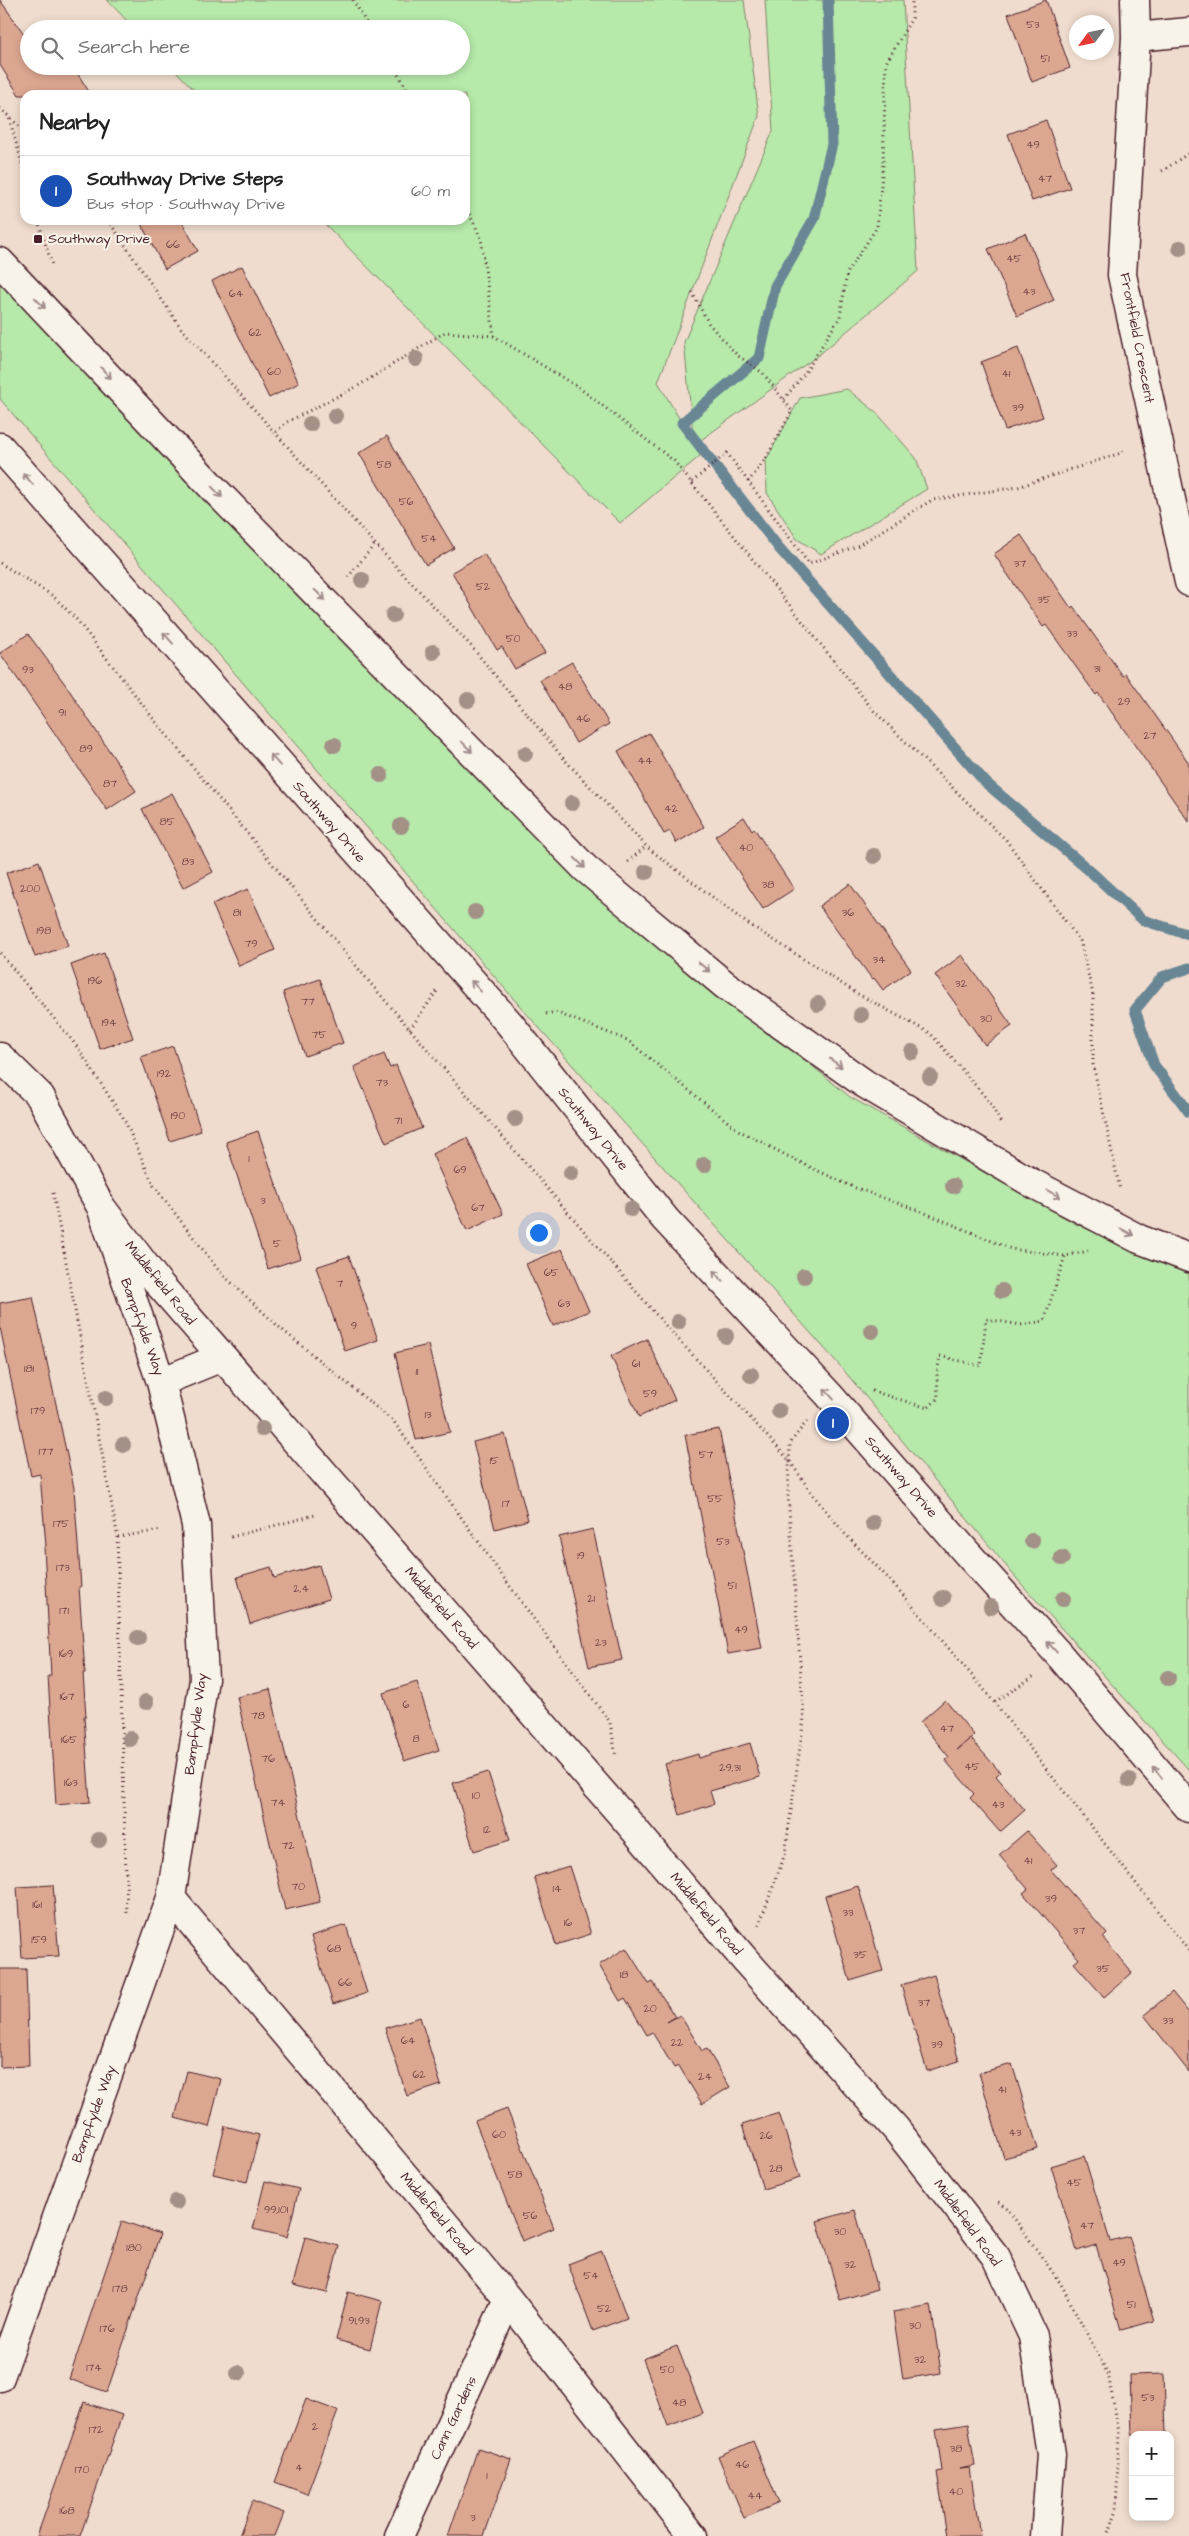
<!DOCTYPE html>
<html lang="en">
<head>
<meta charset="utf-8">
<style>
  body { margin:0; font-family:"Architects Daughter",sans-serif; background:#f6f6f6; color:#222 }
  .controls { position:absolute; right:15px; bottom:15px; display:grid; overflow:hidden; border-radius:10px; box-shadow:0 2px 8px #0003 }
  .controls button { width:45px; height:45px; display:grid; place-items:center; padding:0; border:0; border-bottom:1px solid #e0e0e0; background:#fff; color:#222; font:25px sans-serif }
  .compass { position:absolute; left:1069px; top:15px; width:45px; height:45px; border-radius:50%; background:#fff; box-shadow:0 2px 8px #0003; rotate:237deg }
  .you { position:absolute; left:538px; top:1232px; width:18px; height:18px; margin:-12px; border:4px solid #fff; border-radius:50%; background:#1a73e8; box-shadow:0 0 0 8px #1a73e833 }
  .badge { display:grid; place-items:center; width:32px; height:32px; border-radius:50%; background:#b45309; color:#fff; font-size:16px; font-weight:700 }
  .pin { position:absolute; translate:-50% -50%; border:2px solid #fff; box-shadow:0 1px 5px #0006 }
  .list { margin:0; padding:0; list-style:none }
  h2 { display:flex; justify-content:space-between; align-items:center; height:65px; margin:0; padding:0 20px; font-size:21px }
  h2 small { font-size:16px; font-weight:400; color:#767676 }
  .list li { display:grid; grid-template-columns:32px 1fr auto; gap:15px; align-items:center; box-sizing:border-box; height:70px; padding:0 20px; border-top:1px solid #e0e0e0 }
  .list b { display:block; font-size:19px; white-space:nowrap }
  .list p { margin:0; font-size:16px; white-space:nowrap; color:#767676 }
  .list em { font-size:16px; font-style:normal; color:#767676 }
  .icon { flex:none; width:28px; height:28px; fill:none; stroke:currentColor; stroke-width:2; stroke-linecap:round; stroke-linejoin:round }
  .map { position:relative; flex:none; width:1189px; height:2536px; overflow:hidden }
  .search { position:absolute; background:#fff; box-shadow:0 2px 8px #0003; left:20px; top:20px; width:450px; height:55px; display:flex; align-items:center; gap:12px; box-sizing:border-box; padding:0 18px; border-radius:28px; color:#767676; font-size:19px }
  .panel { position:absolute; background:#fff; box-shadow:0 2px 8px #0003; left:20px; top:90px; width:450px; height:135px; border-radius:15px }
  .map>svg:first-child { display:block }
  .green { fill:#b6e9aa; stroke:#80846a }
  .lines { fill:none; stroke-linecap:round; stroke-linejoin:round }
  .stream { stroke:#698694; stroke-width:11 }
  .building { fill:#dca791; stroke:#4a1f2b }
  .minor-casing { stroke:#4a1f2b; stroke-width:31 }
  .path { stroke:#4a1f2b; stroke-width:3; stroke-dasharray:1 4; stroke-linecap:butt }
  .minor { stroke:#f7f3e8; stroke-width:28 }
  .tree { fill:#a39086 }
  .oneway { stroke:#a0898a }
  .poi-dot { fill:#4a1f2b; stroke:#f7f3e8; stroke-width:2 }
  .labels { text-anchor:middle; dominant-baseline:central; stroke-width:4; stroke-linejoin:round; paint-order:stroke }
  .number-label { font-size:11px; fill:#6e4144 }
  .poi-label { font-size:14px; fill:#4a1f2b; stroke:#f7f3e8; text-anchor:start }
  .street-label { font-size:14px; fill:#4a1f2b; stroke:#f7f3e8 }
</style>
</head>
<body>
<div class="map">
<svg width="1189" height="2536" viewBox="0 0 1189 2536">
  <rect width="100%" height="100%" fill="#efdcce"/>
  <filter id="ink" filterUnits="userSpaceOnUse"><feTurbulence type="fractalNoise" baseFrequency=".02" numOctaves="2"/><feDisplacementMap in="SourceGraphic" scale="10" xChannelSelector="R" yChannelSelector="G"/><feConvolveMatrix kernelMatrix="1 2 1 2 8 2 1 2 1" color-interpolation-filters="sRGB"/></filter>
  <g filter="url(#ink)">
    <path class="green" d="M 107,0 L 744,0 L 759,116 L 658,382 L 694,444 L 684,342 L 773,131 L 765,0 L 903,0 L 918,271 L 820,354 L 694,445 L 700,456 L 620,523 L 321,220 L 465,220 L 465,95 L 199,95 L 171,66 L 461,66 L 461,29 L 135,29 Z
      M 0,267 L 579,874 L 850,1097 L 1076,1224 L 1189,1274 L 1189,1770 L 1017,1579 L 841,1367 L 518,1004 L 0,399 Z
      M 847,389 L 876,412 L 916,458 L 927,489 L 821,554 L 797,539 L 767,493 L 766,460 L 800,398 Z"/>
    <g class="lines">
      <path class="stream" d="M 828,0 L 832,144 L 814,219 L 775,286 L 759,358 L 682,423 L 779,548 L 986,783 L 1090,871 L 1143,920 L 1189,935
        M 1189,968 L 1162,977 L 1135,1010 L 1154,1065 L 1189,1112"/>
    </g>
    <path class="building" d="M 0,0 L 29,41 L 29,66 L 73,66 L 91,95 L 19,95 L 0,65 Z
      M 1046,0 L 1070,68 L 1032,82 L 1008,14 Z
      M 1046,120 L 1070,188 L 1032,201 L 1008,134 Z
      M 139,220 L 181,220 L 198,251 L 165,269 Z
      M 1025,233 L 1054,300 L 1017,316 L 988,249 Z
      M 242,266 L 299,383 L 269,398 L 212,281 Z
      M 1018,348 L 1043,417 L 1005,430 L 981,362 Z
      M 387,436 L 454,548 L 426,565 L 359,453 Z
      M 1021,535 L 1071,608 L 1073,606 L 1123,676 L 1126,674 L 1189,763 L 1189,822 L 1098,693 L 1096,695 L 1046,625 L 1043,627 L 994,554 Z
      M 484,554 L 545,653 L 515,669 L 502,647 L 497,650 L 452,572 Z
      M 28,634 L 65,684 L 136,791 L 107,810 L 0,653 Z
      M 572,662 L 609,724 L 576,743 L 540,680 Z
      M 649,733 L 704,827 L 676,843 L 670,831 L 664,834 L 618,751 Z
      M 172,793 L 213,872 L 183,888 L 142,809 Z
      M 744,817 L 752,830 L 754,828 L 794,889 L 763,909 L 715,836 Z
      M 39,861 L 68,946 L 35,957 L 6,873 Z
      M 850,884 L 911,970 L 883,990 L 874,978 L 872,979 L 819,906 Z
      M 248,889 L 275,950 L 239,966 L 212,904 Z
      M 104,953 L 133,1038 L 100,1049 L 71,965 Z
      M 962,955 L 1012,1026 L 985,1045 L 935,975 Z
      M 320,979 L 343,1043 L 305,1056 L 283,992 Z
      M 173,1046 L 201,1131 L 170,1141 L 141,1057 Z
      M 384,1054 L 390,1068 L 396,1065 L 422,1128 L 386,1143 L 354,1067 Z
      M 258,1131 L 301,1258 L 268,1269 L 226,1142 Z
      M 467,1138 L 503,1214 L 467,1231 L 432,1154 Z
      M 562,1249 L 589,1311 L 553,1326 L 526,1264 Z
      M 349,1256 L 378,1340 L 345,1351 L 316,1267 Z
      M 33,1297 L 74,1488 L 81,1587 L 79,1587 L 85,1673 L 83,1673 L 86,1716 L 84,1716 L 90,1802 L 56,1805 L 48,1676 L 51,1676 L 44,1547 L 46,1546 L 40,1474 L 31,1476 L 0,1327 L 0,1303 Z
      M 647,1339 L 675,1400 L 639,1417 L 611,1356 Z
      M 428,1345 L 450,1432 L 416,1440 L 395,1353 Z
      M 719,1429 L 762,1648 L 728,1654 L 685,1435 Z
      M 505,1434 L 528,1520 L 495,1529 L 473,1442 Z
      M 593,1529 L 622,1660 L 589,1667 L 559,1537 Z
      M 319,1565 L 329,1599 L 250,1624 L 237,1577 L 271,1567 L 274,1578 Z
      M 417,1682 L 439,1750 L 404,1761 L 383,1693 Z
      M 270,1689 L 320,1902 L 285,1910 L 237,1697 Z
      M 945,1700 L 974,1735 L 957,1750 L 971,1739 L 1000,1772 L 996,1776 L 1025,1810 L 1000,1832 L 970,1798 L 974,1794 L 945,1760 L 949,1757 L 920,1722 Z
      M 750,1743 L 760,1777 L 710,1791 L 714,1804 L 680,1815 L 665,1764 L 698,1754 L 699,1758 Z
      M 488,1772 L 510,1840 L 474,1851 L 453,1783 Z
      M 1027,1831 L 1057,1865 L 1051,1870 L 1107,1934 L 1103,1938 L 1132,1973 L 1104,1997 L 1074,1963 L 1079,1959 L 1023,1893 L 1028,1889 L 999,1855 Z
      M 569,1866 L 591,1934 L 556,1945 L 534,1877 Z
      M 53,1885 L 59,1956 L 22,1958 L 17,1887 Z
      M 858,1886 L 883,1971 L 850,1981 L 825,1896 Z
      M 346,1925 L 367,1993 L 333,2004 L 311,1936 Z
      M 626,1948 L 649,1984 L 653,1982 L 675,2017 L 667,2022 L 680,2015 L 702,2051 L 707,2049 L 730,2087 L 702,2104 L 679,2066 L 674,2068 L 652,2032 L 647,2035 L 625,1998 L 620,2001 L 599,1965 Z
      M 0,1969 L 26,1969 L 29,2066 L 0,2067 Z
      M 934,1975 L 959,2061 L 927,2071 L 901,1985 Z
      M 1172,1992 L 1189,2013 L 1189,2072 L 1144,2015 Z
      M 420,2017 L 441,2085 L 407,2096 L 385,2028 Z
      M 1012,2064 L 1038,2149 L 1004,2158 L 979,2073 Z
      M 187,2071 L 221,2079 L 209,2127 L 175,2118 Z
      M 507,2109 L 554,2228 L 522,2241 L 475,2121 Z
      M 779,2113 L 800,2178 L 763,2189 L 742,2125 Z
      M 225,2126 L 259,2135 L 247,2182 L 213,2174 Z
      M 1084,2156 L 1110,2241 L 1129,2236 L 1154,2321 L 1121,2330 L 1096,2245 L 1077,2251 L 1051,2166 Z
      M 265,2181 L 299,2189 L 287,2237 L 253,2229 Z
      M 855,2210 L 877,2289 L 840,2300 L 817,2221 Z
      M 122,2221 L 160,2234 L 107,2392 L 69,2379 Z
      M 305,2237 L 339,2246 L 327,2293 L 293,2285 Z
      M 602,2251 L 627,2318 L 593,2331 L 568,2264 Z
      M 348,2292 L 382,2301 L 370,2349 L 336,2340 Z
      M 931,2305 L 941,2373 L 903,2379 L 893,2312 Z
      M 677,2346 L 703,2413 L 668,2426 L 643,2359 Z
      M 1164,2374 L 1166,2435 L 1132,2435 L 1130,2375 Z
      M 306,2399 L 338,2411 L 307,2494 L 275,2482 Z
      M 84,2402 L 122,2415 L 80,2536 L 37,2536 Z
      M 968,2424 L 975,2466 L 959,2469 L 970,2468 L 980,2536 L 947,2536 L 937,2472 L 942,2471 L 936,2429 Z
      M 753,2441 L 779,2503 L 744,2518 L 718,2456 Z
      M 478,2448 L 511,2459 L 484,2536 L 448,2536 Z
      M 252,2501 L 284,2513 L 275,2536 L 239,2536 Z"/>
    <g class="lines">
      <defs>
        <path id="minor" d="M 1135,0 L 1136,37 L 1122,275 L 1189,582
          M 1136,37 L 1189,32
          M 0,262 L 213,488 L 585,868 L 604,884 L 725,985 L 865,1084 L 1032,1183 L 1139,1239 L 1189,1258
          M 0,447 L 509,1023 L 665,1219 L 829,1395 L 966,1552 L 1061,1657 L 1189,1808
          M 0,1057 L 40,1096 L 101,1207 L 161,1382 L 196,1525 L 204,1679 L 171,1898 L 0,2377
          M 101,1207 L 159,1284 L 627,1821 L 746,1961 L 896,2129 L 996,2257 L 1033,2336 L 1051,2454 L 1045,2536
          M 161,1382 L 222,1357
          M 171,1898 L 508,2299 L 693,2536
          M 399,2536 L 508,2299"/>
      </defs>
      <use href="#minor" class="minor-casing"/>
      <path class="path" d="M 353,0 L 370,29
        M 393,66 L 411,95
        M 0,108 L 25,132
        M 8,114 L 25,174
        M 1162,171 L 1189,153
        M 465,205 L 481,238 L 494,336
        M 38,220 L 52,265
        M 108,220 L 181,328 L 375,544 L 471,646 L 563,758 L 648,848 L 744,921 L 858,994 L 930,1033 L 989,1101 L 1002,1125
        M 692,292 L 709,324 L 737,355 L 763,373 L 792,411 L 765,460 L 748,482
        M 784,399 L 805,373 L 840,317 L 847,273 L 877,227 L 883,164 L 886,63 L 912,18 L 912,0
        M 276,432 L 287,422 L 358,386 L 445,332 L 494,336 L 578,387 L 674,461 L 874,711 L 1006,840 L 1080,941 L 1093,994 L 1093,1064 L 1120,1190
        M 692,482 L 727,453 L 809,564 L 857,546 L 932,500 L 1018,487 L 1127,451
        M 0,563 L 53,596 L 77,620 L 156,722 L 371,984 L 666,1326 L 789,1460 L 813,1495 L 846,1535 L 891,1581 L 982,1687 L 1189,1951
        M 348,577 L 375,544
        M 628,862 L 646,846
        M 0,953 L 75,1044 L 124,1119 L 154,1186 L 220,1272 L 279,1327 L 394,1422 L 506,1581 L 610,1722 L 616,1756
        M 546,1014 L 555,1012 L 627,1040 L 738,1130 L 799,1162 L 853,1187 L 923,1212 L 1011,1249 L 1065,1256 L 1088,1251
        M 410,1029 L 437,991
        M 53,1193 L 117,1533 L 127,1916
        M 872,1391 L 928,1408 L 938,1398 L 937,1374 L 940,1356 L 981,1366 L 986,1319 L 1021,1325 L 1044,1321 L 1065,1256
        M 118,1537 L 162,1530
        M 231,1537 L 315,1515
        M 995,1702 L 1034,1676
        M 759,1925 L 785,1854 L 804,1718 L 788,1495 L 790,1443 L 807,1421
        M 998,2202 L 1007,2208 L 1061,2284 L 1108,2374 L 1119,2432 L 1116,2512 L 1108,2536"/>
      <use href="#minor" class="minor"/>
    </g>
    <g class="tree">
      <circle cx="1180" cy="248" r="8"/>
      <circle cx="416" cy="359" r="8"/>
      <circle cx="335" cy="416" r="8"/>
      <circle cx="310" cy="424" r="8"/>
      <circle cx="362" cy="580" r="8"/>
      <circle cx="393" cy="615" r="8"/>
      <circle cx="433" cy="652" r="8"/>
      <circle cx="468" cy="700" r="8"/>
      <circle cx="334" cy="745" r="8"/>
      <circle cx="525" cy="754" r="8"/>
      <circle cx="381" cy="775" r="8"/>
      <circle cx="572" cy="803" r="8"/>
      <circle cx="401" cy="826" r="8"/>
      <circle cx="874" cy="856" r="8"/>
      <circle cx="646" cy="872" r="8"/>
      <circle cx="475" cy="912" r="8"/>
      <circle cx="818" cy="1004" r="8"/>
      <circle cx="861" cy="1015" r="8"/>
      <circle cx="912" cy="1052" r="8"/>
      <circle cx="930" cy="1077" r="8"/>
      <circle cx="515" cy="1119" r="8"/>
      <circle cx="704" cy="1165" r="8"/>
      <circle cx="571" cy="1173" r="8"/>
      <circle cx="953" cy="1186" r="8"/>
      <circle cx="631" cy="1209" r="8"/>
      <circle cx="804" cy="1276" r="8"/>
      <circle cx="1002" cy="1291" r="8"/>
      <circle cx="678" cy="1322" r="8"/>
      <circle cx="872" cy="1331" r="8"/>
      <circle cx="726" cy="1336" r="8"/>
      <circle cx="751" cy="1375" r="8"/>
      <circle cx="106" cy="1398" r="8"/>
      <circle cx="779" cy="1411" r="8"/>
      <circle cx="262" cy="1429" r="8"/>
      <circle cx="123" cy="1445" r="8"/>
      <circle cx="873" cy="1523" r="8"/>
      <circle cx="1032" cy="1541" r="8"/>
      <circle cx="1062" cy="1558" r="8"/>
      <circle cx="943" cy="1598" r="8"/>
      <circle cx="1063" cy="1599" r="8"/>
      <circle cx="991" cy="1607" r="8"/>
      <circle cx="138" cy="1638" r="8"/>
      <circle cx="1168" cy="1678" r="8"/>
      <circle cx="146" cy="1702" r="8"/>
      <circle cx="130" cy="1739" r="8"/>
      <circle cx="1129" cy="1780" r="8"/>
      <circle cx="99" cy="1840" r="8"/>
      <circle cx="176" cy="2202" r="8"/>
      <circle cx="238" cy="2373" r="8"/>
    </g>
    <defs><path id="oneway-shaft" d="M-6 0H5M1.5-3L5.5 0L1.5 3" fill="none" stroke-width="1.6" stroke-linecap="round" stroke-linejoin="round" transform="scale(1.25)"/></defs>
    <g class="oneway">
      <use href="#oneway-shaft" transform="translate(40 303) rotate(46)"/>
      <use href="#oneway-shaft" transform="translate(106 373) rotate(47)"/>
      <use href="#oneway-shaft" transform="translate(28 479) rotate(-131)"/>
      <use href="#oneway-shaft" transform="translate(217 492) rotate(46)"/>
      <use href="#oneway-shaft" transform="translate(320 595) rotate(45)"/>
      <use href="#oneway-shaft" transform="translate(168 638) rotate(-131)"/>
      <use href="#oneway-shaft" transform="translate(467 747) rotate(46)"/>
      <use href="#oneway-shaft" transform="translate(275 760) rotate(-131)"/>
      <use href="#oneway-shaft" transform="translate(580 863) rotate(45)"/>
      <use href="#oneway-shaft" transform="translate(704 967) rotate(40)"/>
      <use href="#oneway-shaft" transform="translate(476 986) rotate(-132)"/>
      <use href="#oneway-shaft" transform="translate(836 1063) rotate(35)"/>
      <use href="#oneway-shaft" transform="translate(1054 1194) rotate(28)"/>
      <use href="#oneway-shaft" transform="translate(1127 1232) rotate(28)"/>
      <use href="#oneway-shaft" transform="translate(718 1276) rotate(-133)"/>
      <use href="#oneway-shaft" transform="translate(829 1394) rotate(-132)"/>
      <use href="#oneway-shaft" transform="translate(1052 1647) rotate(-132)"/>
      <use href="#oneway-shaft" transform="translate(1157 1772) rotate(-130)"/>
    </g>
  </g>
  <rect class="poi-dot" x="33" y="234" width="10" height="10" rx="2.5"/>
  <g class="labels">
    <g class="number-label">
      <text x="1033" y="24">53</text>
      <text x="1045" y="58">51</text>
      <text x="1033" y="144">49</text>
      <text x="1045" y="178">47</text>
      <text x="173" y="244">66</text>
      <text x="1014" y="258">45</text>
      <text x="1029" y="291">43</text>
      <text x="236" y="293">64</text>
      <text x="255" y="332">62</text>
      <text x="274" y="371">60</text>
      <text x="1006" y="373">41</text>
      <text x="1018" y="407">39</text>
      <text x="384" y="464">58</text>
      <text x="406" y="501">56</text>
      <text x="429" y="538">54</text>
      <text x="1020" y="563">37</text>
      <text x="483" y="586">52</text>
      <text x="1044" y="599">35</text>
      <text x="1072" y="633">33</text>
      <text x="513" y="638">50</text>
      <text x="1097" y="668">31</text>
      <text x="28" y="669">93</text>
      <text x="565" y="686">48</text>
      <text x="1124" y="701">29</text>
      <text x="62" y="712">91</text>
      <text x="583" y="718">46</text>
      <text x="1150" y="735">27</text>
      <text x="86" y="748">89</text>
      <text x="645" y="760">44</text>
      <text x="110" y="783">87</text>
      <text x="671" y="808">42</text>
      <text x="167" y="821">85</text>
      <text x="746" y="847">40</text>
      <text x="188" y="861">83</text>
      <text x="768" y="884">38</text>
      <text x="30" y="888">200</text>
      <text x="237" y="912">81</text>
      <text x="848" y="912">36</text>
      <text x="44" y="930">198</text>
      <text x="251" y="943">79</text>
      <text x="879" y="959">34</text>
      <text x="95" y="980">196</text>
      <text x="961" y="983">32</text>
      <text x="308" y="1001">77</text>
      <text x="986" y="1018">30</text>
      <text x="109" y="1022">194</text>
      <text x="319" y="1034">75</text>
      <text x="164" y="1073">192</text>
      <text x="382" y="1082">73</text>
      <text x="178" y="1115">190</text>
      <text x="398" y="1120">71</text>
      <text x="249" y="1158">1</text>
      <text x="460" y="1169">69</text>
      <text x="263" y="1200">3</text>
      <text x="478" y="1207">67</text>
      <text x="277" y="1243">5</text>
      <text x="551" y="1272">65</text>
      <text x="340" y="1283">7</text>
      <text x="564" y="1303">63</text>
      <text x="354" y="1325">9</text>
      <text x="636" y="1363">61</text>
      <text x="29" y="1368">181</text>
      <text x="417" y="1371">11</text>
      <text x="650" y="1393">59</text>
      <text x="38" y="1410">179</text>
      <text x="428" y="1414">13</text>
      <text x="46" y="1451">177</text>
      <text x="706" y="1454">57</text>
      <text x="494" y="1460">15</text>
      <text x="715" y="1498">55</text>
      <text x="506" y="1503">17</text>
      <text x="61" y="1523">175</text>
      <text x="723" y="1541">53</text>
      <text x="581" y="1555">19</text>
      <text x="63" y="1567">173</text>
      <text x="732" y="1585">51</text>
      <text x="301" y="1588">2,4</text>
      <text x="591" y="1598">21</text>
      <text x="64" y="1610">171</text>
      <text x="741" y="1629">49</text>
      <text x="601" y="1642">23</text>
      <text x="66" y="1653">169</text>
      <text x="67" y="1696">167</text>
      <text x="406" y="1704">6</text>
      <text x="258" y="1715">78</text>
      <text x="947" y="1728">47</text>
      <text x="416" y="1738">8</text>
      <text x="69" y="1739">165</text>
      <text x="268" y="1758">76</text>
      <text x="972" y="1766">45</text>
      <text x="730" y="1767">29,31</text>
      <text x="71" y="1782">163</text>
      <text x="476" y="1795">10</text>
      <text x="278" y="1802">74</text>
      <text x="998" y="1804">43</text>
      <text x="487" y="1829">12</text>
      <text x="288" y="1845">72</text>
      <text x="1028" y="1860">41</text>
      <text x="298" y="1886">70</text>
      <text x="557" y="1888">14</text>
      <text x="1051" y="1898">39</text>
      <text x="37" y="1904">161</text>
      <text x="848" y="1912">33</text>
      <text x="568" y="1922">16</text>
      <text x="1079" y="1930">37</text>
      <text x="39" y="1939">159</text>
      <text x="334" y="1948">68</text>
      <text x="860" y="1954">35</text>
      <text x="1103" y="1968">35</text>
      <text x="624" y="1974">18</text>
      <text x="345" y="1982">66</text>
      <text x="924" y="2002">37</text>
      <text x="650" y="2008">20</text>
      <text x="1168" y="2020">33</text>
      <text x="408" y="2040">64</text>
      <text x="677" y="2042">22</text>
      <text x="937" y="2044">39</text>
      <text x="419" y="2074">62</text>
      <text x="705" y="2076">24</text>
      <text x="1002" y="2089">41</text>
      <text x="1015" y="2132">43</text>
      <text x="499" y="2134">60</text>
      <text x="766" y="2135">26</text>
      <text x="776" y="2168">28</text>
      <text x="515" y="2174">58</text>
      <text x="1074" y="2182">45</text>
      <text x="276" y="2209">99,101</text>
      <text x="530" y="2215">56</text>
      <text x="1087" y="2225">47</text>
      <text x="840" y="2231">30</text>
      <text x="134" y="2247">180</text>
      <text x="1119" y="2262">49</text>
      <text x="850" y="2264">32</text>
      <text x="591" y="2275">54</text>
      <text x="120" y="2288">178</text>
      <text x="1131" y="2304">51</text>
      <text x="604" y="2308">52</text>
      <text x="359" y="2320">91,93</text>
      <text x="915" y="2325">30</text>
      <text x="107" y="2328">176</text>
      <text x="920" y="2359">32</text>
      <text x="94" y="2367">174</text>
      <text x="667" y="2369">50</text>
      <text x="1148" y="2397">53</text>
      <text x="679" y="2402">48</text>
      <text x="315" y="2426">2</text>
      <text x="96" y="2429">172</text>
      <text x="956" y="2448">38</text>
      <text x="742" y="2464">46</text>
      <text x="299" y="2467">4</text>
      <text x="82" y="2469">170</text>
      <text x="487" y="2475">1</text>
      <text x="956" y="2491">40</text>
      <text x="755" y="2495">44</text>
      <text x="67" y="2510">168</text>
      <text x="473" y="2517">3</text>
    </g>
    <g class="poi-label">
      <text x="48" y="239">Southway Drive</text>
    </g>
    <g class="street-label">
      <text transform="translate(1137 338) rotate(79)">Frontfield Crescent</text>
      <text transform="translate(329 822) rotate(49)">Southway Drive</text>
      <text transform="translate(593 1129) rotate(51)">Southway Drive</text>
      <text transform="translate(160 1283) rotate(51)">Middlefield Road</text>
      <text transform="translate(142 1327) rotate(70)">Bampfylde Way</text>
      <text transform="translate(901 1477) rotate(49)">Southway Drive</text>
      <text transform="translate(441 1608) rotate(49)">Middlefield Road</text>
      <text transform="translate(196 1724) rotate(-83)">Bampfylde Way</text>
      <text transform="translate(706 1914) rotate(50)">Middlefield Road</text>
      <text transform="translate(94 2114) rotate(-70)">Bampfylde Way</text>
      <text transform="translate(436 2214) rotate(50)">Middlefield Road</text>
      <text transform="translate(967 2223) rotate(54)">Middlefield Road</text>
      <text transform="translate(454 2418) rotate(-65)">Cann Gardens</text>
    </g>
  </g>
</svg>
<div class="controls">
<button>+</button>
<button>−</button>
</div>
<svg class="compass" viewBox="-18 -18 36 36"><path d="M0-13l5 13h-10z" fill="#e53935"/><path d="M0 13l5-13h-10z" fill="#767676"/></svg>
<div class="you"></div>
<div class="pin badge" style="left:833px;top:1423px;background:#1a4fb4">1</div>
<div class="search"><svg class="icon" aria-label="search" viewBox="0 0 24 24"><circle cx="10" cy="10" r="6"/><path d="M15 15l6 6"/></svg>Search here</div>
<section class="panel">
<h2>Nearby<small></small></h2>
<ul class="list">
<li><span class="badge" style="background:#1a4fb4">1</span><div><b>Southway Drive Steps</b><p>Bus stop · Southway Drive</p></div><em>60 m</em></li>
</ul>
</section>
</div>
</body>
</html>
